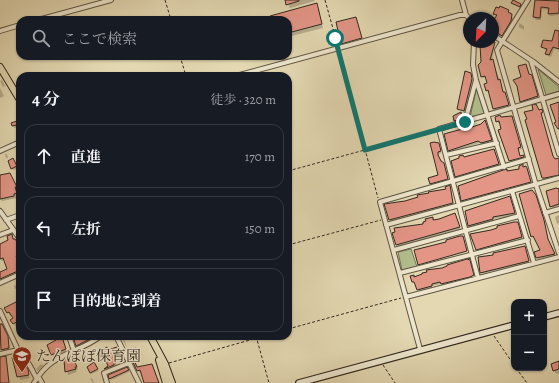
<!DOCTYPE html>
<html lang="ja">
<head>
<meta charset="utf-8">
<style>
  body { margin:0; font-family:Alegreya,"Noto Serif JP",serif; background:#242831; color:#f1f3f6 }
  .controls { position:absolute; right:12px; bottom:12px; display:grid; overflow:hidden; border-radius:8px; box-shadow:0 1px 3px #0004 }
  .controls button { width:36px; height:36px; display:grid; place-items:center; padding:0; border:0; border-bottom:1px solid #363941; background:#171b24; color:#f1f3f6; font:20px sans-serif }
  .compass { position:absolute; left:463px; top:12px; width:36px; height:36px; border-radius:50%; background:#171b24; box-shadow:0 1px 3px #0004; rotate:204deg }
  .stop { position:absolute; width:12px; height:12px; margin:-9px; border:3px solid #0f766e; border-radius:50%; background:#fff }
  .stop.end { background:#0f766e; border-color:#fff; box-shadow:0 1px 4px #0008 }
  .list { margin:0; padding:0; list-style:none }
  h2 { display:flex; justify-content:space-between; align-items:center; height:52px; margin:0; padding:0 16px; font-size:17px }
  h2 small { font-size:13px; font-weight:400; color:#9ea1a6 }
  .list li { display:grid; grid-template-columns:26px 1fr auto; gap:12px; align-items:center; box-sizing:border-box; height:64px; margin:0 8px 8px; padding:0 8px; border:1px solid #363941; border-radius:12px }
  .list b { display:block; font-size:15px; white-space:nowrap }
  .list em { font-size:13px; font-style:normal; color:#9ea1a6 }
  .icon { flex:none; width:22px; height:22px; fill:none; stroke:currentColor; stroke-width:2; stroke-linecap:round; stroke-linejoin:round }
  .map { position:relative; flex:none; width:559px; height:383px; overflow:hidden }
  .search { position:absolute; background:#171b24; box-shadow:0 1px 3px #0004; left:16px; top:16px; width:276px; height:44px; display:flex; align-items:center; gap:10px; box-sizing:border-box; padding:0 14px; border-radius:12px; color:#9ea1a6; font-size:15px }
  .panel { position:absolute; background:#171b24; box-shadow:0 1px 3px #0004; left:16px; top:72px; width:276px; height:268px; border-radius:12px }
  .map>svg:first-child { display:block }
  .green { fill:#b3bf8d; stroke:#727456 }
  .shadow { fill:#0003 }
  .building { fill:#e39586; stroke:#32291f }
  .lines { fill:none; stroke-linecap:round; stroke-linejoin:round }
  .street-casing { stroke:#5e5544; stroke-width:6 }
  .secondary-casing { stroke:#32291f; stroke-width:8 }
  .primary-casing { stroke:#32291f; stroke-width:8 }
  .path { stroke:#32291f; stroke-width:1; stroke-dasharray:3 2; stroke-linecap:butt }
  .street { stroke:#ede6cd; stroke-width:4 }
  .secondary { stroke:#ede6cd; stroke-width:5.5 }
  .primary { stroke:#e3d8b2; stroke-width:6 }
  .route { stroke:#0f766e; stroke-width:5 }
  .labels { text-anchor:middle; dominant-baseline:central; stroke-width:3; stroke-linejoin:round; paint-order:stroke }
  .poi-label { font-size:15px; fill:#32291f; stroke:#ede6cd; text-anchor:start }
</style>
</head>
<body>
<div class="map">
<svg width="559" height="383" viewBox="0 0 559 383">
  <rect width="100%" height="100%" fill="#e3d8b2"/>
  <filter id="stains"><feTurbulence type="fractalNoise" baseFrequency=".005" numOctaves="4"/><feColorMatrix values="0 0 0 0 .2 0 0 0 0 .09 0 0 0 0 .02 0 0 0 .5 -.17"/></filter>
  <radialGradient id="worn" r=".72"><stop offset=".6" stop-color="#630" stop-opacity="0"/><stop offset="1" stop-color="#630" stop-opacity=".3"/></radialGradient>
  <path class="green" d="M 538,69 L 559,87 L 559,91 L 546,95 Z
    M 477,87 L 486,113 L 470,117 Z
    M 411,249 L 417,267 L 402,270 L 398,252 Z"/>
  <path class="shadow" d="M 286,0 L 314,0 L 315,1 L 290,8 Z
    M 535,0 L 556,0 L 559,2 L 559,15 L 550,16 L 549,10 L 542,9 L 541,20 L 536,20 L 534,17 Z
    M 513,3 L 521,5 L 522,7 L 521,8 Z
    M 317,4 L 323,28 L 288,37 L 288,20 L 272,20 Z
    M 508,11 L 513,18 L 512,25 L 503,38 L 493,32 L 493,23 L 497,17 L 494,14 Z
    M 357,22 L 363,41 L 344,46 L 342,43 Z
    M 519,23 L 524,26 L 524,30 L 519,27 Z
    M 559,31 L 559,50 L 554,49 L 551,57 L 548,56 L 547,51 L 542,47 L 553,42 Z
    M 493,41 L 495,43 L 492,59 L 509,107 L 494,110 L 489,92 L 487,90 L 488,84 L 486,77 L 483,78 L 482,76 L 482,62 L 488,42 Z
    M 527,67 L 538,98 L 522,103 L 521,101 Z
    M 470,73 L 473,81 L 465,112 L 458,108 Z
    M 2,80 L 5,86 L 3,87 L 0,81 Z
    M 0,88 L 4,96 L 0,98 Z
    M 539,111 L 542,112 L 543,114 L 541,115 L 554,159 L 559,159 L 559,177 L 544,180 L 543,178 Z
    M 461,113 L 463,120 L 456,122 L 455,121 Z
    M 497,117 L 501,118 L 512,117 L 522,149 L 518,150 L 520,157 L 523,156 L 524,159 L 511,163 L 500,123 L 498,123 Z
    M 20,121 L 20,126 L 14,128 L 12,124 Z
    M 486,123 L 492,142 L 482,145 L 480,143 L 450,152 L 449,150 L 466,130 Z
    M 431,144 L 440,146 L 441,153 L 439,154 L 439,157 L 444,166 L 448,181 L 432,185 L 431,184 L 440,176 Z
    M 494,150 L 500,166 L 457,178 L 456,176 Z
    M 5,154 L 7,154 L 8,158 L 6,158 Z
    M 13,160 L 17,169 L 13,170 L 9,161 Z
    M 523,166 L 528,171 L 532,184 L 463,202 L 462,200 L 484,177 L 503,171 L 507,172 L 520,169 Z
    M 9,174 L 18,190 L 18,198 L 2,201 L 0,199 L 0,177 Z
    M 450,188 L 453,205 L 391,222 L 390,220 L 386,205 L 406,202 Z
    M 559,188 L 559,206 L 552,208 L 547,192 Z
    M 535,195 L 545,223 L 548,242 L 555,256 L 538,259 L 537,257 L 541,251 L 535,237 L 533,238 L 532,236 Z
    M 510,199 L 515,215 L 493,219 L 494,221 L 470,228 L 466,211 Z
    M 559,215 L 559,223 L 557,224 L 555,217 Z
    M 456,216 L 460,229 L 398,247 L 397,245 L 394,233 L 424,225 L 432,218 L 434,221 Z
    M 518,225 L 523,239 L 478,251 L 477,249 L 491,231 L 501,226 Z
    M 12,235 L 14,240 L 15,240 L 20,246 L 20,257 L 7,265 L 5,260 L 2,261 L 0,258 L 0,245 L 10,241 Z
    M 526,249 L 529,263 L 482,274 L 481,272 L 486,257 Z
    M 20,262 L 20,274 L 0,283 L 0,272 Z
    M 470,263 L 474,277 L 443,286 L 441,284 L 432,286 L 433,288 L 419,292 L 412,276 L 415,278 Z
    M 16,285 L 17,288 L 15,289 L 14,286 Z
    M 20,301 L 20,325 L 16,327 L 12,320 L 15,318 L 13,315 L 10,316 L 6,308 Z
    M 0,323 L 8,339 L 10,350 L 3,352 L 0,345 Z
    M 84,336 L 92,336 L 94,340 L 78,348 L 77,346 Z
    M 121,336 L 123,336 L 127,347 L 126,346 Z
    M 57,339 L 62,339 L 67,352 L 54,358 L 52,354 Z
    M 117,348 L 120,359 L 115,361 L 117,366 L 107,372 L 106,369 L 109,367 L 105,357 L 104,358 L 101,352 Z
    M 136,350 L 141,358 L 135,363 L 137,368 L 158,379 L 159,383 L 145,383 L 142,372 L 140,373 L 129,353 Z
    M 71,357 L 78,370 L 76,370 L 77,372 L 68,375 L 65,360 Z
    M 17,358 L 19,364 L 23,364 L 30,378 L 20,380 Z
    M 559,362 L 559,373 L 556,374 L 554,370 Z
    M 41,364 L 43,366 L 38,371 L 36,369 Z
    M 94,364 L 98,371 L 91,374 L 88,368 Z
    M 522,368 L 527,368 L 528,370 L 524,371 Z
    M 127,369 L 129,372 L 111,380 L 109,376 Z
    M 92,378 L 94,383 L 93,383 L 90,379 Z"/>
  <path class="building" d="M 285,0 L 299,0 L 299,1 L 286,5 Z
    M 513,0 L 521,4 L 520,7 L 511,3 Z
    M 535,0 L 559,1 L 559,13 L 548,14 L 549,8 L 541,7 L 540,18 L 533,17 Z
    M 317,3 L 322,24 L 288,33 L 288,20 L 271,20 L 270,16 Z
    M 500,6 L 509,10 L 508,12 L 512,14 L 511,21 L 502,36 L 493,30 L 493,21 L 497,15 L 493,14 L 496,7 L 499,8 Z
    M 356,17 L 362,38 L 341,44 L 336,22 Z
    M 555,30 L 559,31 L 559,49 L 553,47 L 549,55 L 545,54 L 547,49 L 541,47 L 543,40 L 552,41 Z
    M 487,42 L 495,42 L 490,60 L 493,59 L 498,80 L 500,79 L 503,92 L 505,92 L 509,105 L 493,109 L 488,90 L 486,91 L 484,84 L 487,83 L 485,76 L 481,77 L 478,65 L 481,62 L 480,45 L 487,46 Z
    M 526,64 L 529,74 L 532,75 L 538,96 L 520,102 L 517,86 L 513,80 L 521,77 L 518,66 Z
    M 465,71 L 471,73 L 472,79 L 464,111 L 457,109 Z
    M 559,102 L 559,129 L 558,129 L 554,123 L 556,122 L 550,105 Z
    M 536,104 L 539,110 L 542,109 L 543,112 L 541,113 L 553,156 L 555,159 L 559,158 L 559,175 L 545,178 L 542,178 L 525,120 L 527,119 L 524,112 L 533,110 L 532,105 Z
    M 461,112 L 462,119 L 454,121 L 453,116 Z
    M 500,115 L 501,117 L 512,116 L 521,147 L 518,148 L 520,156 L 524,155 L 524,157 L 509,161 L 498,130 L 501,129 L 499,121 L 496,122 L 495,117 Z
    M 20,120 L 20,124 L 12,126 L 11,123 Z
    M 485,120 L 492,140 L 481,143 L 478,141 L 448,151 L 444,134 L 462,129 L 461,127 L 465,126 L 466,129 L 481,124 Z
    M 434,142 L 439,143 L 441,151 L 438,152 L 438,155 L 441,161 L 444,163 L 448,179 L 430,184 L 428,178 L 438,175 L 430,143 Z
    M 494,149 L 499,164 L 455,177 L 451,161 L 459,158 L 459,156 L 463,155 L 464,157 Z
    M 13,158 L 17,166 L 11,169 L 8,161 Z
    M 523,164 L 523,167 L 526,166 L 527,168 L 531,182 L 461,201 L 458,186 L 503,170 L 507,169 L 507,171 L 519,169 L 519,166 Z
    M 10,173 L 17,187 L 15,187 L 17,193 L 14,194 L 14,196 L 0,199 L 0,175 Z
    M 450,185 L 453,203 L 389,220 L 384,204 L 405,201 L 418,197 L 417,195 L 429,193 L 428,192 L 446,189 L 445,187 Z
    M 556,188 L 559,189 L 559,204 L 550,207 L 546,191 Z
    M 532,190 L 536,195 L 544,220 L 548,239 L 555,254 L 536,258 L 534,252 L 540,250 L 533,236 L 531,237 L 519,194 Z
    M 510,196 L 515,213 L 493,217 L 493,219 L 468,226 L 465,211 Z
    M 455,213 L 460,227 L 396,245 L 392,233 L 395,232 L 394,228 L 423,224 L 423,222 L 426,221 L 425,219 L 433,217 L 433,220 L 439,219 Z
    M 514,222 L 518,222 L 522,237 L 476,250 L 470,234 L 491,230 L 497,228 L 497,226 Z
    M 12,234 L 13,239 L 15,239 L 20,246 L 20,253 L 16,256 L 20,263 L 20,270 L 0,279 L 0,272 L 7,269 L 3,258 L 0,259 L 0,244 L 8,240 L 7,236 Z
    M 460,236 L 463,236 L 467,251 L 418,265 L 414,250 L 446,242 L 446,240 Z
    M 525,246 L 529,261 L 480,273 L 478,257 L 486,256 L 493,255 L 493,253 Z
    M 467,259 L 470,260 L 474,275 L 470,277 L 441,284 L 440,282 L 432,284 L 432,286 L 417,290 L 414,282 L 412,282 L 410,276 L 414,275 L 414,277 L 422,274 L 422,273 L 427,272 L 426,270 L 442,268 L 447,266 L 447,265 Z
    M 20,300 L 20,320 L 13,324 L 10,320 L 13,318 L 9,312 L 7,313 L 4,308 Z
    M 0,324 L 2,324 L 8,336 L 9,348 L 1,350 Z
    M 81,336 L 93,336 L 94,337 L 76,346 L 74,340 Z
    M 59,337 L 60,339 L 62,337 L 66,349 L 51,355 L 47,345 L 56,340 L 55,339 Z
    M 107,347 L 108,350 L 117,347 L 119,355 L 114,357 L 116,363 L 114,363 L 114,365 L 104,369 L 108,366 L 103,354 L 101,355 L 99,352 Z
    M 136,348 L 141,355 L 134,360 L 137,367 L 152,364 L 159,383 L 144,383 L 140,370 L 137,371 L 128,352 Z
    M 72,355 L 77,367 L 75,367 L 76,369 L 65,372 L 64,360 Z
    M 6,356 L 9,383 L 0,383 L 0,357 Z
    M 12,357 L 17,357 L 19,364 L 24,363 L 28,369 L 29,375 L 17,377 Z
    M 559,361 L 559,369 L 553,371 L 551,364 Z
    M 94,362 L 98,369 L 90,373 L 87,367 Z
    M 127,367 L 129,370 L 109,379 L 108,375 Z"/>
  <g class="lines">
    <defs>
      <path id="street" d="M 462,0 L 466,15 L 469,18
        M 528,0 L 497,50 L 536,185 L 559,253
        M 38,20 L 111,0
        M 0,31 L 20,25
        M 493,35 L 535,63 L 559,82
        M 474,42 L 473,65 L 476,80 L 504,167
        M 531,61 L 559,154
        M 236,76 L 460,15 L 466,15
        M 465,122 L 476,80
        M 0,151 L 20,142
        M 446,155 L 497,143
        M 512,191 L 534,263
        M 0,211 L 20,239
        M 545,213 L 559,209
        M 6,220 L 20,215
        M 386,225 L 559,178
        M 0,235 L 13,230
        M 394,250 L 519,216
        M 400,273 L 528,240
        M 478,278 L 439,129 L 559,94
        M 0,283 L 20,274
        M 406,297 L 559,257
        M 0,311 L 18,350 L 0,354
        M 69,336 L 74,351
        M 116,336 L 139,383
        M 420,349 L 380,202 L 529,159
        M 18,350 L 21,357 C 29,360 32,371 37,379
        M 38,376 L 42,383
        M 34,383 C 52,352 75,355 101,336
        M 107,383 L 104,373 L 129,363"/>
      <path id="secondary" d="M 544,317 L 559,313
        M 299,383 L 514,325"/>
      <path id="primary" d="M 0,67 L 20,100
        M 150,336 L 165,364 L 172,383
        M 159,360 L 166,383"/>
    </defs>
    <use href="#street" class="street-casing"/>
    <use href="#secondary" class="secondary-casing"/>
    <use href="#primary" class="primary-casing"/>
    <path class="path" d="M 165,0 L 171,20
      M 325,0 L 337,43
      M 339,52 L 378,198
      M 180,56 L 186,76
      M 288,171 L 434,131
      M 288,245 L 381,220
      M 288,329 L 401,298
      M 256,336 L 269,383
      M 494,336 L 514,365
      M 169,363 L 264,336
      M 383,365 L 395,383
      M 516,368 L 527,383"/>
    <use href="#street" class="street"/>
    <use href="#secondary" class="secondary"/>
    <use href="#primary" class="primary"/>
  </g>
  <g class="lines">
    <path class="route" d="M 335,38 L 365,150 L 465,122"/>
  </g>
  <defs>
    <symbol id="school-pin" viewBox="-11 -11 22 30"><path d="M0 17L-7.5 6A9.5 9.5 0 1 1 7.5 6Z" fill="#8f2418" stroke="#ede6cd"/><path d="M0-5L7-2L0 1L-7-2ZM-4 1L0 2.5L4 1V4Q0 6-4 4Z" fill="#fff"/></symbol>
  </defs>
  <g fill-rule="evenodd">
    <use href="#school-pin" x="11" y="345" width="22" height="30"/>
  </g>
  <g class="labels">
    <g class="poi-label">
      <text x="36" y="356">たんぽぽ保育園</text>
    </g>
  </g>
  <rect width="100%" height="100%" filter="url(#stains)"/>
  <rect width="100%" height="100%" fill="url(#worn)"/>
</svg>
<div class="controls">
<button>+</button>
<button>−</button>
</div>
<svg class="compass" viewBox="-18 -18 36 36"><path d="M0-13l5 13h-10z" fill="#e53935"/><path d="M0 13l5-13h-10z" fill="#9ea1a6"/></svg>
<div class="stop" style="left:335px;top:38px"></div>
<div class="stop end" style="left:465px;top:122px"></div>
<div class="search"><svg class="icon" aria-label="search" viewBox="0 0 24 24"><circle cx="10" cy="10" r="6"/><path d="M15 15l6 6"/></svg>ここで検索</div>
<section class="panel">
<h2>4 分<small>徒歩 · 320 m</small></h2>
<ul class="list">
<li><svg class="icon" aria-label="ahead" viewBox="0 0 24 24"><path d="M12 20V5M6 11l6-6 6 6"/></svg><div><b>直進</b></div><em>170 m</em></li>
<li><svg class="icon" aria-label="left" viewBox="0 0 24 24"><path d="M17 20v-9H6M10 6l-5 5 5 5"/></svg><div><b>左折</b></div><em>150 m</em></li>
<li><svg class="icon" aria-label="arrive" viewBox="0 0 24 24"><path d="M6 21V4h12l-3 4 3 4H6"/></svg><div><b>目的地に到着</b></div></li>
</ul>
</section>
</div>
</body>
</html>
